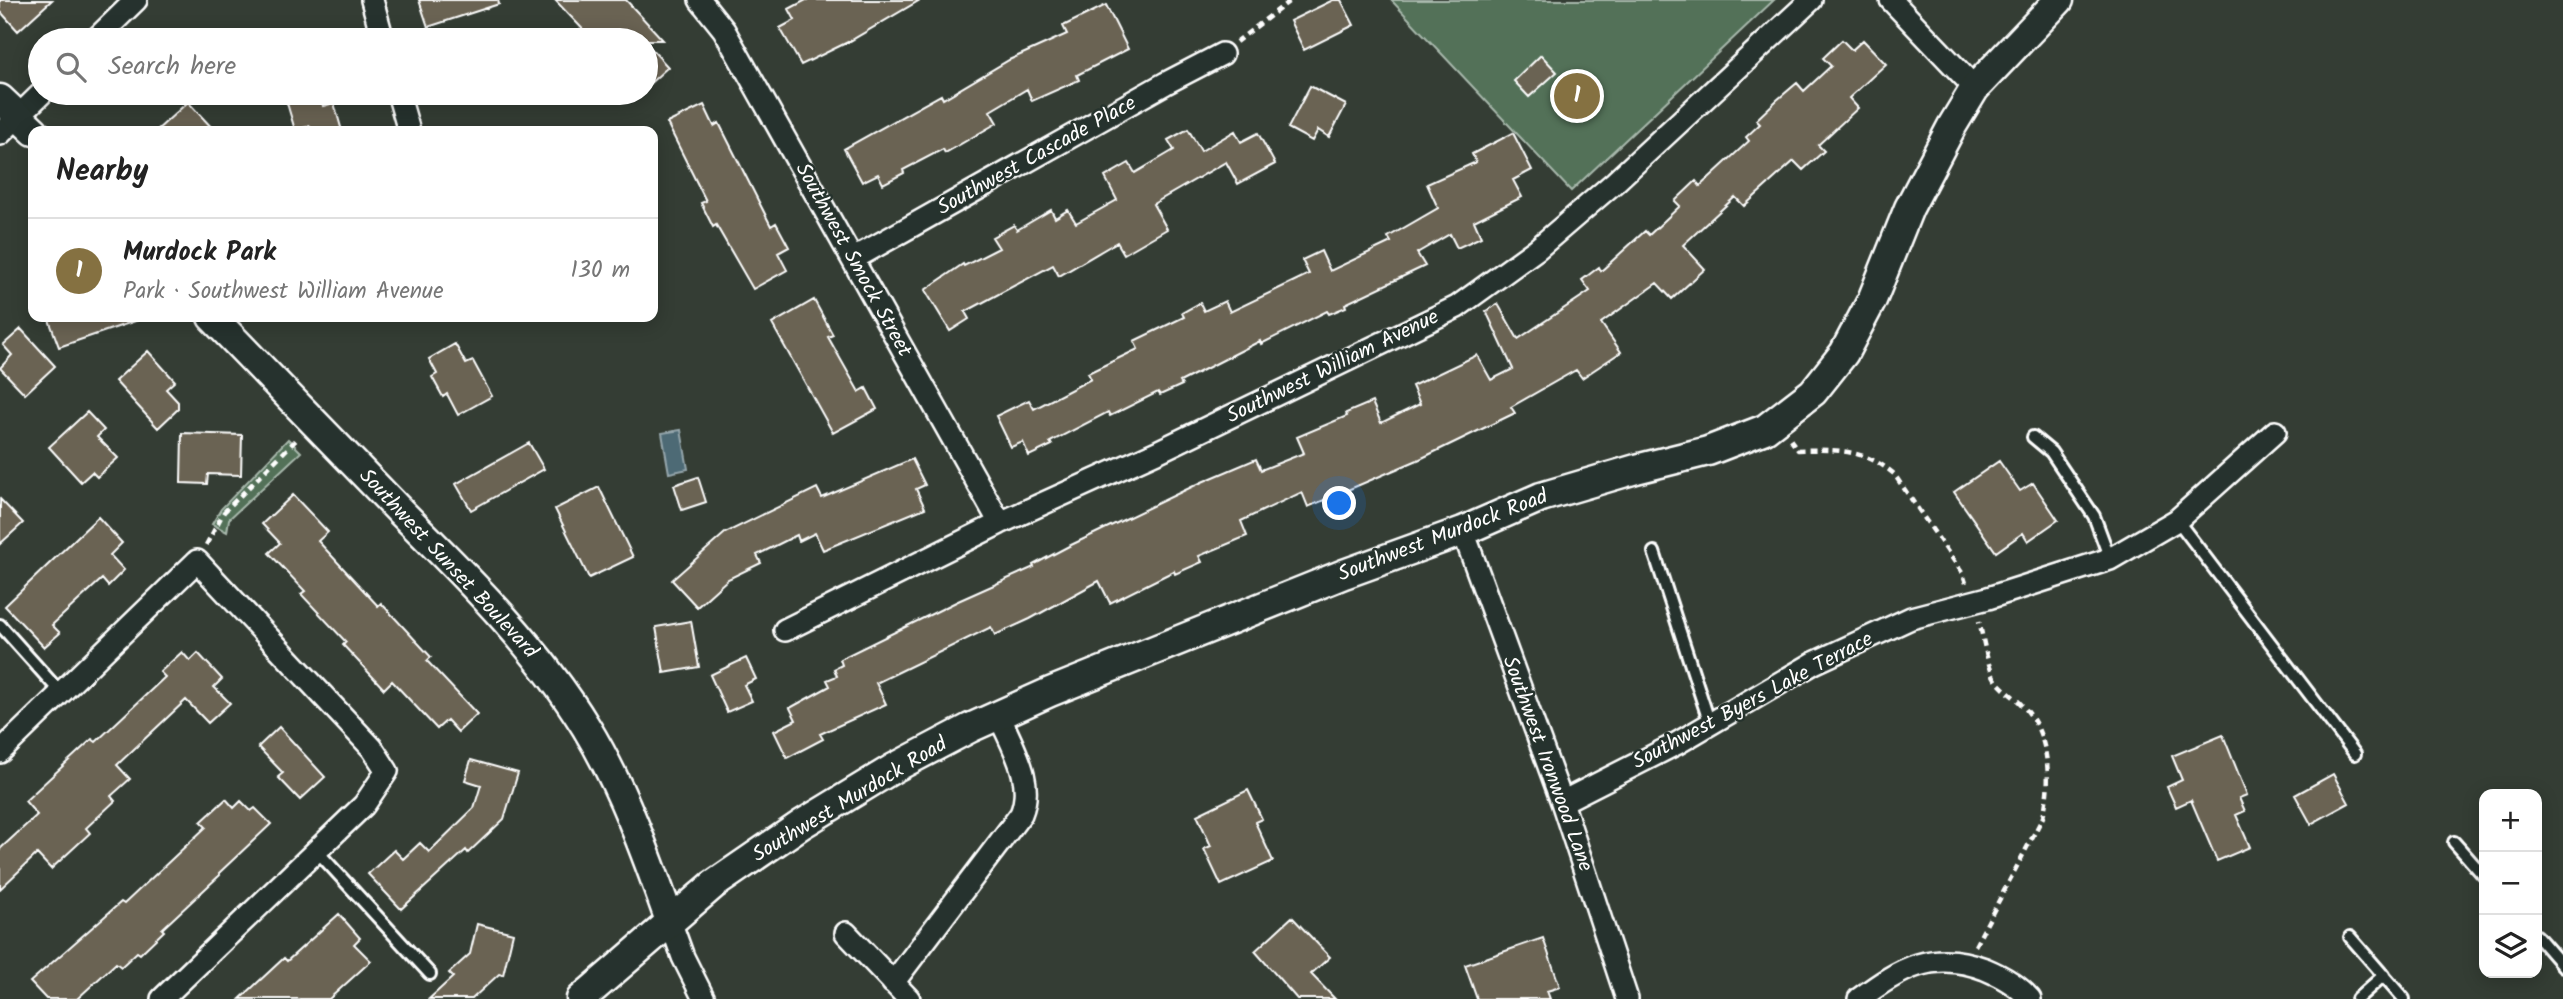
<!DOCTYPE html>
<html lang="en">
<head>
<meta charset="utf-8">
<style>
  body { margin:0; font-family:Kalam,sans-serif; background:#f6f6f6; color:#222 }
  .controls { position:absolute; right:21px; bottom:21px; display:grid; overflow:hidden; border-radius:14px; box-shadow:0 4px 18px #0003 }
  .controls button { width:63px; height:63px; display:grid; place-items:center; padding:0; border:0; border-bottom:2px solid #e0e0e0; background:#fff; color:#222; font:35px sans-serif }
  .you { position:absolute; left:1340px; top:504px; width:24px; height:24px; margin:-18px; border:5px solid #fff; border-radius:50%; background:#1a73e8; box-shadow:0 0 0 10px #1a73e833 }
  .badge { display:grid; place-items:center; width:46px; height:46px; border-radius:50%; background:#857141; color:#fff; font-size:23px; font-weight:700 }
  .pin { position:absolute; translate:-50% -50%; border:4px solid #fff; box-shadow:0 2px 7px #0006 }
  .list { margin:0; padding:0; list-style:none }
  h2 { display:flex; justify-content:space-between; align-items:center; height:91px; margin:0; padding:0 28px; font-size:30px }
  h2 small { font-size:23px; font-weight:400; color:#767676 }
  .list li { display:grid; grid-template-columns:46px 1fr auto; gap:21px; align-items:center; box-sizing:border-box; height:105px; padding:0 28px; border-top:2px solid #e0e0e0 }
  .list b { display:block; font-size:26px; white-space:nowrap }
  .list p { margin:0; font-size:23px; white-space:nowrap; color:#767676 }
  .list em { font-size:23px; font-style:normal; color:#767676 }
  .icon { flex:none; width:38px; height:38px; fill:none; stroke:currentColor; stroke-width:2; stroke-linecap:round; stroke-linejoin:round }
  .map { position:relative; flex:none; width:2563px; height:999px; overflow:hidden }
  .search { position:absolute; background:#fff; box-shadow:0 4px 18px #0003; left:28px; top:28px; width:630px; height:77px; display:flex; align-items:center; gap:18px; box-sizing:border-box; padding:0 24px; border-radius:38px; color:#767676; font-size:26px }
  .panel { position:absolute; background:#fff; box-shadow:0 4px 18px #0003; left:28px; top:126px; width:630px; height:196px; border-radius:14px }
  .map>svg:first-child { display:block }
  .green { fill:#527159; stroke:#a8b8ac; stroke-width:2 }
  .water { fill:#4e6b75; stroke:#95a6ac; stroke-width:2 }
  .building { fill:#6a6352; stroke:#fff; stroke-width:2 }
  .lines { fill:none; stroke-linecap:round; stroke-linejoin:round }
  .lane-casing { stroke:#fff; stroke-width:16 }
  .street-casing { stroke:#fff; stroke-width:26 }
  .secondary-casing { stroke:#fff; stroke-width:33 }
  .path { stroke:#fff; stroke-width:4.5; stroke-dasharray:7 5; stroke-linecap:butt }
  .lane { stroke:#26332d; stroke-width:10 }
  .street { stroke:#26332d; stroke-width:21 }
  .secondary { stroke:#26332d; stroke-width:28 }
  .labels { text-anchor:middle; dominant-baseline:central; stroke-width:5; stroke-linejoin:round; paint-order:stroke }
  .street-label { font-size:21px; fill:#fff; stroke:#26332d }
</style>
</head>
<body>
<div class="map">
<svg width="2563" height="999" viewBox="0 0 2563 999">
  <rect width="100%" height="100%" fill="#343d34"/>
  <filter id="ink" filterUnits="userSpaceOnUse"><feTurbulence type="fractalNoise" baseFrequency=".0143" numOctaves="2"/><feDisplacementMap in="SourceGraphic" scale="14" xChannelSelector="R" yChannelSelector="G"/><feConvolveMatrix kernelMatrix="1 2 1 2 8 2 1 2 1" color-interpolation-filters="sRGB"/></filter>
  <g filter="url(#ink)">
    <path class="green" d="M 1391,0 L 1774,0 L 1571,191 Z
      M 288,439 L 301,452 L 229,519 L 227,532 L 212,524 L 221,509 Z"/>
    <path class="water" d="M 681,430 L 688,469 L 669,473 L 662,433 Z"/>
    <path class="building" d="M 0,0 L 52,0 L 18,31 L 0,11 Z
      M 419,0 L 498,0 L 499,4 L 428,27 Z
      M 555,0 L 626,0 L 663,40 L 593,40 Z
      M 806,0 L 920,0 L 850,41 L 801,65 L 780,28 L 795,20 L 789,9 Z
      M 1333,0 L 1341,0 L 1354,25 L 1304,50 L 1290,21 Z
      M 1106,5 L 1128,49 L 1077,75 L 1079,80 L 1032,101 L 1027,89 L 990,111 L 997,123 L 945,153 L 943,149 L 903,170 L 904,173 L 883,184 L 878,174 L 862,182 L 844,149 L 941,95 L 943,99 L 1009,60 L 1067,34 L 1063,26 Z
      M 1842,40 L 1852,50 L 1863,40 L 1886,64 L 1849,98 L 1858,108 L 1818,145 L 1824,151 L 1803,170 L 1794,161 L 1744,206 L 1735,197 L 1683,245 L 1705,269 L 1672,299 L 1657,283 L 1601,323 L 1621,352 L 1582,378 L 1576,370 L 1511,407 L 1515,413 L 1420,459 L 1308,507 L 1302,492 L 1241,521 L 1247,536 L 1199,556 L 1202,562 L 1175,574 L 1174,571 L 1110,603 L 1099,581 L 1030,619 L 995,635 L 991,627 L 876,683 L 886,704 L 820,734 L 823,739 L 787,758 L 774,731 L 796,720 L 790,708 L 830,686 L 827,680 L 837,676 L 834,669 L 842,665 L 840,659 L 958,601 L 1034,567 L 1033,565 L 1069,546 L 1202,482 L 1256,459 L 1261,470 L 1304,453 L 1297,437 L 1347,416 L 1346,413 L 1372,402 L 1381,423 L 1420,404 L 1412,386 L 1477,355 L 1491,380 L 1513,369 L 1486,311 L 1498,304 L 1518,339 L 1590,291 L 1582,280 L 1599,267 L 1601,271 L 1645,231 L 1649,235 L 1680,206 L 1675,201 L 1696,181 L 1700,186 L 1749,141 L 1746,137 L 1760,124 L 1756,120 L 1777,100 L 1797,83 L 1804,91 L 1831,66 L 1823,58 Z
      M 646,43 L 668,67 L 646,87 Z
      M 1541,55 L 1557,72 L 1529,97 L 1514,81 Z
      M 1310,86 L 1346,105 L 1329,137 L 1318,130 L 1312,141 L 1288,128 Z
      M 284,93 L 319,93 L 323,106 L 334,103 L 342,131 L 311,131 L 310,126 L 295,130 Z
      M 188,102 L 215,131 L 156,131 Z
      M 704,105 L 714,126 L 719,123 L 771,226 L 776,223 L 789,247 L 778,253 L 787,270 L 753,289 L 716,225 L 713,227 L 701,203 L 706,201 L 667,123 Z
      M 1188,129 L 1201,151 L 1235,131 L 1241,142 L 1258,133 L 1275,164 L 1238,184 L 1226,162 L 1153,204 L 1167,229 L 1124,254 L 1117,242 L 1059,276 L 1053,265 L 965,312 L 969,319 L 950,331 L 925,290 L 963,264 L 964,266 L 999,248 L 992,237 L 1014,225 L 1017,230 L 1051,210 L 1055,218 L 1068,210 L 1076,223 L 1117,200 L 1105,177 L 1129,163 L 1135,173 L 1174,150 L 1168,140 Z
      M 1513,133 L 1532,170 L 1513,180 L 1522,197 L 1474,221 L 1481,237 L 1457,248 L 1450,234 L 1417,253 L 1425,266 L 1345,304 L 1346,307 L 1329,314 L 1327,311 L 1261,344 L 1260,341 L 1180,382 L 1182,385 L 1160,395 L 1158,392 L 1110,416 L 1108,412 L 1050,442 L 1052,445 L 1029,456 L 1023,442 L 1011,447 L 996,416 L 1029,400 L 1034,409 L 1091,379 L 1088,373 L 1138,349 L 1134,341 L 1184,317 L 1182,313 L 1200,303 L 1204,311 L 1225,301 L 1230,312 L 1309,274 L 1302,260 L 1321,251 L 1330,271 L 1391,242 L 1388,237 L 1438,208 L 1427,184 L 1476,162 L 1472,154 Z
      M 814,300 L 833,335 L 828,337 L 859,392 L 866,388 L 877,409 L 833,433 L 772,324 Z
      M 48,317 L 137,317 L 138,320 L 59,347 Z
      M 21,329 L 55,366 L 25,394 L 0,368 L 12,355 L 3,345 Z
      M 455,344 L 466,364 L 473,361 L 492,396 L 458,415 L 447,394 L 443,397 L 432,377 L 437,374 L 429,359 Z
      M 148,351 L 175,381 L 166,389 L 178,402 L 178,409 L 158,428 L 115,381 Z
      M 87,412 L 104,430 L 97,437 L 118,458 L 97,477 L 92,472 L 81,482 L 49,447 Z
      M 182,433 L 242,435 L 241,475 L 208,474 L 207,484 L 181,483 Z
      M 529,443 L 544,469 L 471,510 L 456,484 Z
      M 912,459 L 925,485 L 916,489 L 925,508 L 823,550 L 815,533 L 799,541 L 797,535 L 757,555 L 761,563 L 728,579 L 697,607 L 672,580 L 725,533 L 817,488 L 822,498 Z
      M 1999,461 L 2020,491 L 2033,483 L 2058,520 L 2028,541 L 2023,533 L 1996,552 L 1954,492 Z
      M 698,477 L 706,502 L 682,510 L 674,485 Z
      M 599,487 L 633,557 L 589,578 L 555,509 Z
      M 293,495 L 328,532 L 318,541 L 378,606 L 381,603 L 431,657 L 427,661 L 477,714 L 458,732 L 447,720 L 437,729 L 392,681 L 384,689 L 343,645 L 346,642 L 301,594 L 305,591 L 269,553 L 280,543 L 262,524 Z
      M 0,499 L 23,523 L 0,544 Z
      M 98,517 L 122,543 L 110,555 L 124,570 L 108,586 L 102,579 L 52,625 L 60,633 L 44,647 L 5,606 Z
      M 691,621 L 699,667 L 664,673 L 656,627 Z
      M 182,652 L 190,661 L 198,653 L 222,679 L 214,687 L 230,703 L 208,723 L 186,700 L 117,765 L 130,779 L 111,796 L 115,801 L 86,828 L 90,833 L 51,869 L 37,854 L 0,889 L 0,849 L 37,815 L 25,801 L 92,739 L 96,742 L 165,677 L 160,672 Z
      M 746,658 L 756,679 L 744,685 L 752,701 L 727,712 L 710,675 Z
      M 279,727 L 325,777 L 300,800 L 278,777 L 283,773 L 258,747 Z
      M 2223,735 L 2247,795 L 2239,798 L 2245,811 L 2236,815 L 2250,847 L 2217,861 L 2191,800 L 2176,807 L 2167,787 L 2182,780 L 2172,756 Z
      M 471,760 L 518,773 L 504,819 L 468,853 L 466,850 L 401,909 L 368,874 L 394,850 L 403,859 L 420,843 L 429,852 L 474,808 L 481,785 L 465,780 Z
      M 2333,774 L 2349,803 L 2311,824 L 2295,795 Z
      M 1248,790 L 1262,819 L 1255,822 L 1273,861 L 1221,885 L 1204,849 L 1211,846 L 1197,815 Z
      M 226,799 L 234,808 L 241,801 L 251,811 L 255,808 L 271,824 L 219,873 L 220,875 L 162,929 L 164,931 L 140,954 L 137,952 L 121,967 L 116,963 L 77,999 L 46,999 L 30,982 L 121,902 L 124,904 L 206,827 L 201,822 Z
      M 339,914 L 360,938 L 354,944 L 371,961 L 329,999 L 240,999 L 284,958 L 287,961 Z
      M 1292,917 L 1330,957 L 1311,974 L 1335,999 L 1297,999 L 1255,951 Z
      M 477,924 L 513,933 L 503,975 L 499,974 L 472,999 L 429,999 L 453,977 L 449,973 L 470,954 Z
      M 1543,938 L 1560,987 L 1547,991 L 1550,999 L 1477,999 L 1465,965 Z"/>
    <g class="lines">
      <defs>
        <path id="lane" d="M 2033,437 L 2051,452 L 2094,516 L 2110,559
          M 2177,520 L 2355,754
          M 1654,552 L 1710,724
          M 0,625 L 61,693
          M 2454,842 L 2484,876
          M 317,851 L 430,974
          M 2537,936 L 2563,966
          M 2350,937 L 2404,999
          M 2357,999 L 2384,975"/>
        <path id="street" d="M 372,0 L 383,40
          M 700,0 L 724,30 L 1000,523
          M 1891,0 L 1975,88
          M 95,40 L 136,0
          M 398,93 L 409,131
          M 0,134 L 42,93
          M 853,259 L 1166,83 L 1222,54
          M 1463,531 L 1562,802 L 1627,999
          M 785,630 L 1000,523 L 1159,451 L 1457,307 L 1537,249 L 1615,182 L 1811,0
          M 0,752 L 197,561 L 372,748 L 387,771 L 364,805 L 162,999
          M 1562,802 L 1676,744 L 1814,663 L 1911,618 L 1988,598 L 2110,559 L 2177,520 L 2275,432
          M 670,921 L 683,957 L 704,999
          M 846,933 L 909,999
          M 893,983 L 1021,814 C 1035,780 1012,747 999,715
          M 1859,999 C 1901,968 1933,949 1985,969 C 2002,976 2018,985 2030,999"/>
        <path id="secondary" d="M 0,99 L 34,131
          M 212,317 C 275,382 337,446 400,511 C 467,578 536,645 586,727 C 622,786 647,856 670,921
          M 581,999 L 713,885 L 802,824 L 894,768 L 970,728 L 1050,692 L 1344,574 L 1463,531 L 1541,497 L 1636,469 L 1708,451 L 1765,429 L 1813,392 L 1844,353 L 1872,300 L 1909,208 L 1952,126 L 1975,88 L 2059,0"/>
      </defs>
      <use href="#lane" class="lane-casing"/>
      <use href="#street" class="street-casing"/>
      <use href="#secondary" class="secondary-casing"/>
      <path class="path" d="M 1236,42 L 1291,0
        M 1790,439 L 1798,450 C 1834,449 1865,449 1894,474 L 1963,574 L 1966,583
        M 206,545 L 224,512 L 298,438
        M 1975,946 L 2043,817 C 2052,780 2050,734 2022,705 C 2012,694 1998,687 1992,673 C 1986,657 1983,638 1979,621"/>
      <use href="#lane" class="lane"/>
      <use href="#street" class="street"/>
      <use href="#secondary" class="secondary"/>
    </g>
  </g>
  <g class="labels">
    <g class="street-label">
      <text transform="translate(1037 156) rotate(-29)">Southwest Cascade Place</text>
      <text transform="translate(853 260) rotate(61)">Southwest Smock Street</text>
      <text transform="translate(1333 367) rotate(-26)">Southwest William Avenue</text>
      <text transform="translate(1443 536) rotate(-21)">Southwest Murdock Road</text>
      <text transform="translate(448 564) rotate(47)">Southwest Sunset Boulevard</text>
      <text transform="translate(1753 701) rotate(-28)">Southwest Byers Lake Terrace</text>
      <text transform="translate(1547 764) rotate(70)">Southwest Ironwood Lane</text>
      <text transform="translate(850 800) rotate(-31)">Southwest Murdock Road</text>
    </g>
  </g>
</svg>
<div class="controls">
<button>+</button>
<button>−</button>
<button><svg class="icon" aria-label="layers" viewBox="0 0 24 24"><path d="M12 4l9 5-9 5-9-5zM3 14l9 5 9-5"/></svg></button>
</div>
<div class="you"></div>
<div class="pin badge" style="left:1577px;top:96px">1</div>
<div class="search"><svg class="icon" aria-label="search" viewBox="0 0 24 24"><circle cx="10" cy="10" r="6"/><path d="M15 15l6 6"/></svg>Search here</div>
<section class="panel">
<h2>Nearby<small></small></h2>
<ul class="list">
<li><span class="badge">1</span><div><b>Murdock Park</b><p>Park · Southwest William Avenue</p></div><em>130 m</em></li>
</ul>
</section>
</div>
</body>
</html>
